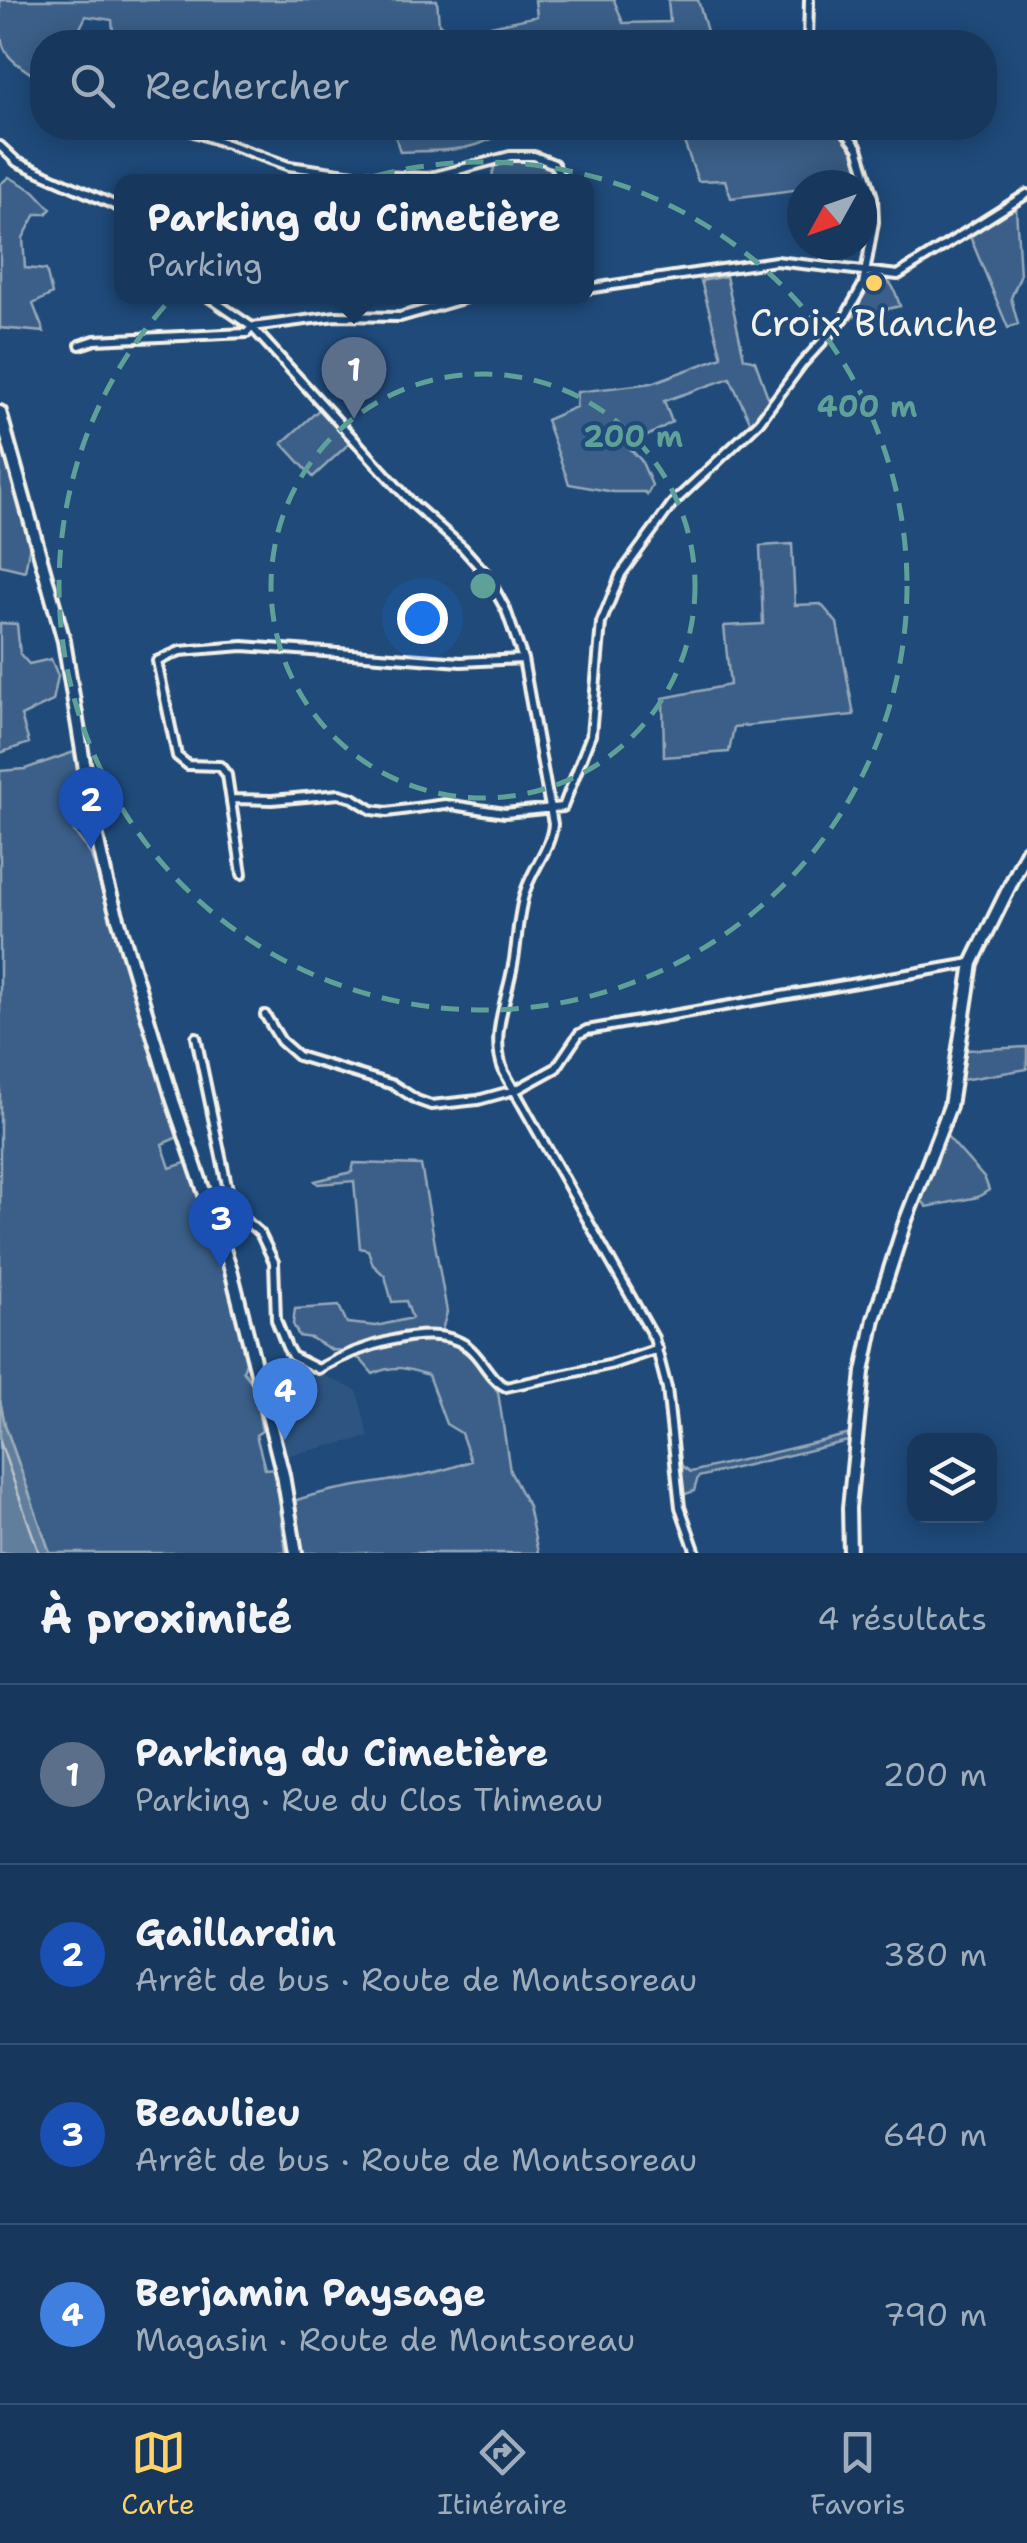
<!DOCTYPE html>
<html lang="fr">
<head>
<meta charset="utf-8">
<style>
  body { margin:0; font-family:"Shantell Sans",sans-serif; background:#244365; color:#f1f3f6 }
  .controls { position:absolute; right:30px; bottom:30px; display:grid; overflow:hidden; border-radius:20px; box-shadow:0 5px 25px #0003 }
  .controls button { width:90px; height:90px; display:grid; place-items:center; padding:0; border:0; border-bottom:2px solid #365272; background:#17385c; color:#f1f3f6; font:50px sans-serif }
  .compass { position:absolute; left:787px; top:170px; width:90px; height:90px; border-radius:50%; background:#17385c; box-shadow:0 5px 25px #0003; rotate:230deg }
  .you { position:absolute; left:422px; top:618px; width:35px; height:35px; margin:-25px; border:8px solid #fff; border-radius:50%; background:#1a73e8; box-shadow:0 0 0 15px #1a73e833 }
  .badge { display:grid; place-items:center; width:65px; height:65px; border-radius:50%; background:#ffd166; color:#fff; font-size:32px; font-weight:700 }
  .pin { position:absolute; translate:-50% -82px; filter:drop-shadow(0 2px 5px #0008) }
  .pin::after { content:''; position:absolute; top:52px; width:35px; height:30px; background:inherit; clip-path:polygon(0 0,100% 0,50% 100%) }
  .popup { position:absolute; left:114px; top:174px; width:480px; height:130px; box-sizing:border-box; display:grid; place-content:center; border-radius:20px; background:#17385c; filter:drop-shadow(0 2px 8px #0005); font-size:32px; white-space:nowrap; color:#9eacbb }
  .popup b { font-size:38px; color:#f1f3f6 }
  .popup::after { content:''; position:absolute; left:50%; top:100%; margin-left:-20px; border:20px solid transparent; border-top-color:#17385c }
  .list { margin:0; padding:0; list-style:none }
  h2 { display:flex; justify-content:space-between; align-items:center; height:130px; margin:0; padding:0 40px; font-size:42px }
  h2 small { font-size:32px; font-weight:400; color:#9eacbb }
  .list li { display:grid; grid-template-columns:65px 1fr auto; gap:30px; align-items:center; box-sizing:border-box; height:180px; padding:0 40px; border-top:2px solid #365272 }
  .list b { display:block; font-size:38px; white-space:nowrap }
  .list p { margin:0; font-size:32px; white-space:nowrap; color:#9eacbb }
  .list em { font-size:32px; font-style:normal; color:#9eacbb }
  .icon { flex:none; width:55px; height:55px; fill:none; stroke:currentColor; stroke-width:2; stroke-linecap:round; stroke-linejoin:round }
  .map { position:relative; flex:none; width:1027px; height:1553px; overflow:hidden }
  .search { position:absolute; background:#17385c; box-shadow:0 5px 25px #0003; left:30px; right:30px; top:30px; height:110px; display:flex; align-items:center; gap:25px; box-sizing:border-box; padding:0 35px; border-radius:40px; color:#9eacbb; font-size:38px }
  .sheet { height:850px; background:#17385c }
  nav { display:flex; justify-content:space-around; align-items:center; box-sizing:border-box; height:140px; border-top:2px solid #365272; background:#17385c; font-size:28px; color:#9eacbb }
  nav a { display:grid; justify-items:center; gap:5px }
  nav .on { color:#ffd166 }
  .map>svg:first-child { display:block }
  .built { fill:#2d5581 }
  .green { fill:#3a5f88; stroke:#97a8b8; stroke-width:2.5 }
  .water { fill:#627e9d; stroke:#9cacbb; stroke-width:2.5 }
  .lines { fill:none; stroke-linecap:round; stroke-linejoin:round }
  .shore { stroke:#bac3ca; stroke-width:2.5 }
  .street-casing { stroke:#f4f1e8; stroke-width:14 }
  .secondary-casing { stroke:#f4f1e8; stroke-width:18 }
  .street { stroke:#1f4a7a; stroke-width:6 }
  .secondary { stroke:#1f4a7a; stroke-width:10 }
  .ring { fill:none; stroke:#5fa199; stroke-width:5; stroke-dasharray:18 12 }
  .poi-dot { fill:#ffd166; stroke:#1f4a7a; stroke-width:4 }
  .labels { text-anchor:middle; dominant-baseline:central; stroke-width:8; stroke-linejoin:round; paint-order:stroke }
  .poi-label { font-size:38px; fill:#f4f1e8; stroke:#1f4a7a }
  .centre { fill:#5fa199; stroke:#1f4a7a; stroke-width:5 }
  .ring-label { font-size:30px; text-anchor:middle; font-weight:bold; fill:#5fa199; stroke:#1f4a7a; stroke-width:8; stroke-linejoin:round; paint-order:stroke }
</style>
</head>
<body>
<div class="map">
<svg width="1027" height="1553" viewBox="0 0 1027 1553">
  <rect width="100%" height="100%" fill="#1f4a7a"/>
  <filter id="ink" filterUnits="userSpaceOnUse"><feTurbulence type="fractalNoise" baseFrequency=".01" numOctaves="2"/><feDisplacementMap in="SourceGraphic" scale="20" xChannelSelector="R" yChannelSelector="G"/><feConvolveMatrix kernelMatrix="1 2 1 2 8 2 1 2 1" color-interpolation-filters="sRGB"/></filter>
  <g filter="url(#ink)">
    <path class="built" d="M 321,1374 L 357,1391 L 369,1437 L 285,1456 L 269,1393 Z"/>
    <path class="green" d="M 0,0 L 437,0 L 439,24 L 454,34 L 537,16 L 535,0 L 614,0 L 623,23 L 670,22 L 668,0 L 698,0 L 710,42 L 114,42 L 112,20 L 86,16 L 73,42 L 42,42 L 42,81 C 0,53 0,55 0,0 Z
      M 385,128 L 508,128 C 478,154 438,150 400,152 L 395,135 Z
      M 679,128 L 841,128 L 861,165 L 861,179 L 802,185 L 802,189 L 731,198 L 725,180 L 698,181 Z
      M 531,160 L 550,167 L 560,181 L 491,182 L 494,167 L 504,162 Z
      M 9,177 L 34,191 L 51,209 L 46,214 L 36,214 L 23,238 L 25,268 L 46,270 L 52,294 L 33,304 L 44,332 L 0,328 L 0,184 Z
      M 1016,207 L 1020,276 L 1011,298 L 1018,324 L 1008,328 L 969,234 Z
      M 726,276 L 744,358 L 755,361 L 770,403 L 753,428 L 730,378 L 664,401 L 672,422 L 628,447 L 641,460 L 652,485 L 647,495 L 645,492 L 613,492 L 569,484 L 546,420 L 576,407 L 577,392 L 652,383 L 722,357 L 701,281 Z
      M 872,278 C 893,278 894,288 900,306 L 852,317 L 850,315 Z
      M 323,406 L 353,440 L 313,477 L 282,443 Z
      M 0,430 L 30,544 L 25,571 L 0,565 Z
      M 792,544 L 795,605 L 821,604 L 837,623 L 854,715 L 734,727 L 729,752 L 664,757 L 663,698 L 730,685 L 724,626 L 763,624 L 760,546 Z
      M 0,623 L 17,624 L 20,654 L 29,664 L 51,659 L 58,676 L 53,701 L 21,716 L 29,743 L 0,753 Z
      M 74,752 L 80,787 C 59,823 70,823 91,855 L 178,1137 L 162,1144 L 170,1168 L 188,1162 L 222,1263 L 246,1362 L 243,1371 L 253,1384 L 262,1431 L 256,1435 L 265,1469 L 275,1468 L 286,1553 L 50,1553 L 5,1425 L 0,1400 L 0,771 L 25,769 Z
      M 1027,1047 L 1027,1069 L 962,1080 L 966,1050 Z
      M 947,1136 L 985,1179 L 989,1190 L 978,1197 L 927,1207 L 919,1197 L 942,1140 Z
      M 354,1163 L 421,1165 L 447,1312 L 441,1334 L 477,1362 L 498,1392 L 510,1471 L 528,1506 L 538,1553 L 300,1553 L 294,1501 C 352,1481 414,1483 471,1461 L 461,1433 L 446,1424 L 428,1375 C 407,1368 394,1364 373,1374 L 361,1360 L 346,1351 L 332,1350 L 311,1338 L 299,1336 L 293,1324 L 295,1309 L 339,1306 L 347,1323 L 376,1326 L 412,1318 L 406,1301 L 392,1302 L 385,1276 L 373,1265 L 368,1250 L 360,1248 L 354,1181 L 318,1184 L 315,1181 L 352,1172 Z
      M 855,1433 L 853,1448 L 848,1441 L 698,1477 L 694,1491 L 683,1495 L 679,1484 L 682,1466 L 691,1472 Z"/>
    <path class="water" d="M 0,1400 L 5,1425 L 50,1553 L 0,1553 Z"/>
    <g class="lines">
      <path class="shore" d="M 0,1442 L 39,1553"/>
      <defs>
        <path id="street" d="M 808,42 L 809,0
          M 183,128 L 289,166 L 354,175 L 428,178 L 510,156 L 534,156 L 554,164 L 563,182
          M 0,146 L 17,162 L 121,208
          M 586,289 L 776,261 L 898,275 L 1027,194
          M 207,296 L 252,327 L 411,502 L 463,548 L 486,574 L 506,610 L 523,659 L 553,824 C 551,848 534,866 526,889 C 517,914 518,940 513,965 C 507,1000 489,1037 504,1072 L 654,1338 L 667,1388 L 680,1507 L 696,1553
          M 80,345 L 95,340 L 247,333 L 252,327 L 336,316 L 400,317 L 473,296
          M 233,799 L 272,800 L 339,794 L 353,798 L 372,810 L 387,812 L 445,804 L 505,813 L 563,807 L 591,735 L 601,623 L 621,574 L 672,504 L 759,422 L 802,364 L 845,317 L 863,285 L 874,222 L 873,197 L 858,148 L 843,128
          M 242,874 L 227,775 L 220,766 L 188,765 L 177,756 L 157,661 L 180,651 L 243,646 L 461,662 L 523,659
          M 265,1015 L 281,1041 L 298,1056 L 394,1085 L 417,1100 L 431,1105 L 478,1100 L 518,1089 L 556,1068 L 579,1034 L 587,1030 L 971,963
          M 196,1037 L 232,1209 L 260,1233 L 274,1262 L 276,1320 L 287,1347 L 292,1356 L 318,1369 C 354,1349 432,1319 468,1347 C 483,1359 489,1379 506,1387 L 613,1364 L 658,1349"/>
        <path id="secondary" d="M 0,412 L 64,641 L 94,824 L 107,882 L 173,1101 L 231,1270 L 283,1475 L 296,1553
          M 850,1553 L 849,1508 L 863,1372 L 874,1319 L 904,1225 L 950,1106 L 972,963 L 1027,851"/>
      </defs>
      <use href="#street" class="street-casing"/>
      <use href="#secondary" class="secondary-casing"/>
      <use href="#street" class="street"/>
      <use href="#secondary" class="secondary"/>
    </g>
  </g>
  <g class="ring">
    <circle cx="483" cy="586" r="212"/>
    <circle cx="483" cy="586" r="424"/>
  </g>
  <circle class="poi-dot" cx="874" cy="283" r="10"/>
  <g class="labels">
    <g class="poi-label">
      <text x="874" y="322">Croix Blanche</text>
    </g>
  </g>
  <circle cx="483" cy="586" r="15" class="centre"/>
  <g class="ring-label">
    <text x="867" y="417">400 m</text>
    <text x="633" y="447">200 m</text>
  </g>
</svg>
<div class="controls">
<button><svg class="icon" aria-label="layers" viewBox="0 0 24 24"><path d="M12 4l9 5-9 5-9-5zM3 14l9 5 9-5"/></svg></button>
</div>
<svg class="compass" viewBox="-18 -18 36 36"><path d="M0-13l5 13h-10z" fill="#e53935"/><path d="M0 13l5-13h-10z" fill="#9eacbb"/></svg>
<div class="you"></div>
<div class="pin badge" style="left:354px;top:419px;background:#5c6f8a">1</div>
<div class="popup"><b>Parking du Cimetière</b>Parking</div>
<div class="pin badge" style="left:91px;top:849px;background:#1a4fb4">2</div>
<div class="pin badge" style="left:221px;top:1268px;background:#1a4fb4">3</div>
<div class="pin badge" style="left:285px;top:1440px;background:#3f7fe0">4</div>
<div class="search"><svg class="icon" aria-label="search" viewBox="0 0 24 24"><circle cx="10" cy="10" r="6"/><path d="M15 15l6 6"/></svg>Rechercher</div>
</div>
<section class="sheet">
<h2>À proximité<small>4 résultats</small></h2>
<ul class="list">
<li><span class="badge" style="background:#5c6f8a">1</span><div><b>Parking du Cimetière</b><p>Parking · Rue du Clos Thimeau</p></div><em>200 m</em></li>
<li><span class="badge" style="background:#1a4fb4">2</span><div><b>Gaillardin</b><p>Arrêt de bus · Route de Montsoreau</p></div><em>380 m</em></li>
<li><span class="badge" style="background:#1a4fb4">3</span><div><b>Beaulieu</b><p>Arrêt de bus · Route de Montsoreau</p></div><em>640 m</em></li>
<li><span class="badge" style="background:#3f7fe0">4</span><div><b>Berjamin Paysage</b><p>Magasin · Route de Montsoreau</p></div><em>790 m</em></li>
</ul>
</section>
<nav>
<a class="on"><svg class="icon" aria-label="map" viewBox="0 0 24 24"><path d="M3 6l6-2 6 2 6-2v14l-6 2-6-2-6 2zM9 4v14M15 6v14"/></svg>Carte</a>
<a><svg class="icon" aria-label="directions" viewBox="0 0 24 24"><path d="M12 3l9 9-9 9-9-9zM9 14v-3h6M13 9l2 2-2 2"/></svg>Itinéraire</a>
<a><svg class="icon" aria-label="saved" viewBox="0 0 24 24"><path d="M7 4h10v16l-5-4-5 4z"/></svg>Favoris</a>
</nav>
</body>
</html>
